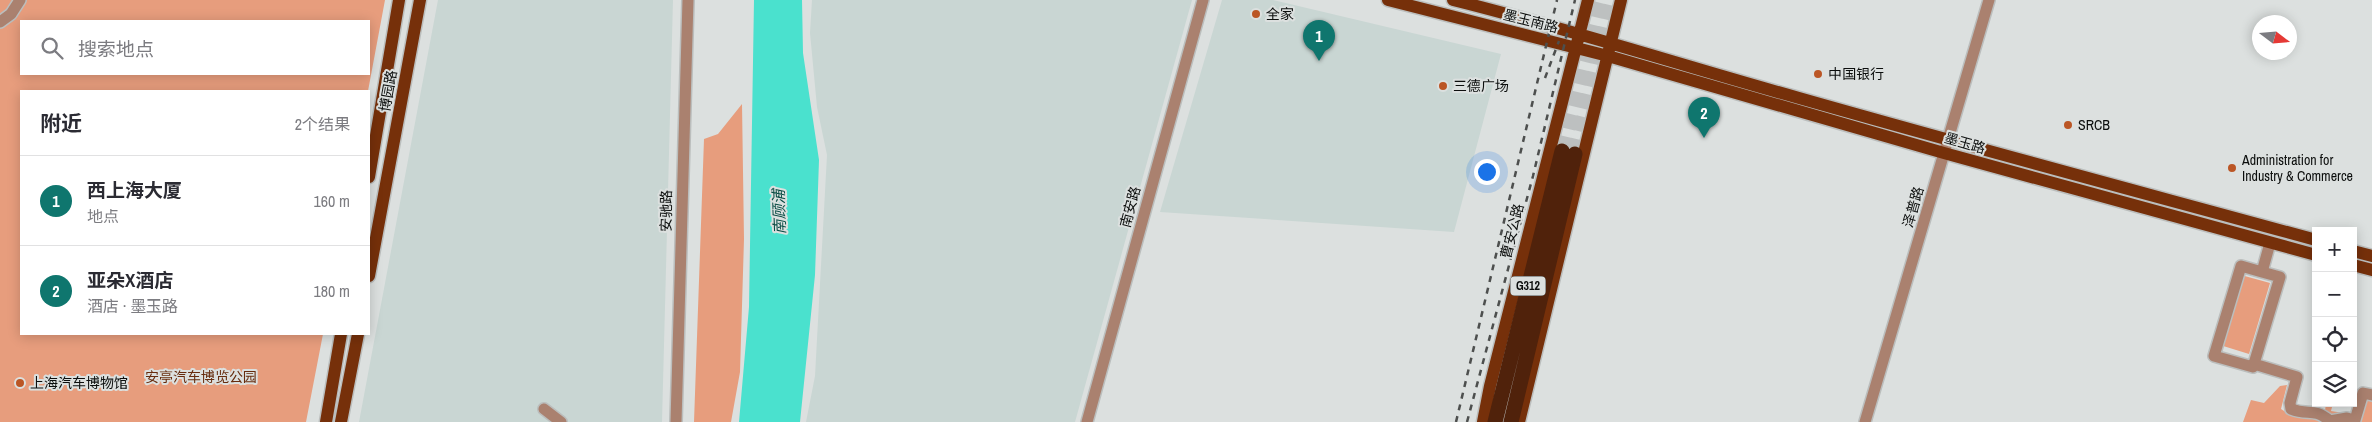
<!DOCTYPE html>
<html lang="zh">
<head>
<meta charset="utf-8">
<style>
  body { margin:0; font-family:"Archivo Narrow","Noto Sans SC",sans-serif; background:#f7f7f7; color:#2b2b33 }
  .controls { position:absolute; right:15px; bottom:15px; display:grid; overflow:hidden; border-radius:0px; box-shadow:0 2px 12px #0003 }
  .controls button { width:45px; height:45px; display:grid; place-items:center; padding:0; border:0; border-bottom:1px solid #e1e1e2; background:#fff; color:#2b2b33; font:25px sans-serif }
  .compass { position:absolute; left:2252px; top:15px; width:45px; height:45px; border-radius:50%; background:#fff; box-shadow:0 2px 12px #0003; rotate:106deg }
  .you { position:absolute; left:1486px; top:171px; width:18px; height:18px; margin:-12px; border:4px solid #fff; border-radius:50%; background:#1a73e8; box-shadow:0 0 0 8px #1a73e833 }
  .badge { display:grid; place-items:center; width:32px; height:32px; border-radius:50%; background:#0f766e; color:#fff; font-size:16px; font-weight:700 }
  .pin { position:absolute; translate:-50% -41px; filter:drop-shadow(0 1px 2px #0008) }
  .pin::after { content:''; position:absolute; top:26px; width:18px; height:15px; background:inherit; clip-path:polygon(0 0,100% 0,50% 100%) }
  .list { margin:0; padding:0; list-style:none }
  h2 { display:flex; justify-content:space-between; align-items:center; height:65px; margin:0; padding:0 20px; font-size:21px }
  h2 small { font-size:16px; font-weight:400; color:#7c7c81 }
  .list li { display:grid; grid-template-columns:32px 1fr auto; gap:15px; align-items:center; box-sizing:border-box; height:90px; padding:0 20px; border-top:1px solid #e1e1e2 }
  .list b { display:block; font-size:19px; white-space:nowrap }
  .list p { margin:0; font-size:16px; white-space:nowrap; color:#7c7c81 }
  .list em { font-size:16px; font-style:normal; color:#7c7c81 }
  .icon { flex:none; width:28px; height:28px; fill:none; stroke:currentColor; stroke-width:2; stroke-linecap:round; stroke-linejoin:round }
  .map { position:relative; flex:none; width:2372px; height:422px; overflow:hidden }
  .search { position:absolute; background:#fff; box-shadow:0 2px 12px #0003; left:20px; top:20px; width:350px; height:55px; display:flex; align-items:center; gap:12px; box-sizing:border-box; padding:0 18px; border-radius:0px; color:#7c7c81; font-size:19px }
  .panel { position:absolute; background:#fff; box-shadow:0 2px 12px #0003; left:20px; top:90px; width:350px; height:245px; border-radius:0px }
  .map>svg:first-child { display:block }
  .built { fill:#c9d6d3 }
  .green { fill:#e79d7d; fill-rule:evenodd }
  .water { fill:#4ae1ce }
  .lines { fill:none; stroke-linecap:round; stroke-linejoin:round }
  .highway-tunnel { stroke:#bdc0c0; stroke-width:15; stroke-dasharray:15 8; stroke-linecap:butt }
  .minor-casing { stroke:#bbbebd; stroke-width:14 }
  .major-casing { stroke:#bbbebd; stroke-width:15 }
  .highway-casing { stroke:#bbbebd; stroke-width:18 }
  .minor { stroke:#aa816f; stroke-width:11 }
  .major { stroke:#76300a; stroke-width:12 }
  .highway { stroke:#50220b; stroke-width:15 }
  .rail { stroke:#4d4f4e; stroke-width:2.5; stroke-dasharray:6 6; stroke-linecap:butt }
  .poi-dot { fill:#bb5625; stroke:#dce0df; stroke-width:2 }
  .labels { text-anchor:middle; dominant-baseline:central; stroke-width:4; stroke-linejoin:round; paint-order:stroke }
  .shield { fill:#dce0df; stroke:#4a4d4c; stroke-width:1 }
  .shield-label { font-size:12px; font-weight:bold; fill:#0c0e0d }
  .poi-label { font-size:14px; fill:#0c0e0d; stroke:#dce0df; text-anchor:start }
  .street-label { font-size:14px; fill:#0c0e0d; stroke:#dce0df }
  .park-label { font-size:14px; fill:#672c0e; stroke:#dce0df }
  .water-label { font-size:15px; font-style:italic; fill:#094c44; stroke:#dce0df }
</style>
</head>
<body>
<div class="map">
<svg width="2372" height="422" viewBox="0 0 2372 422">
  <rect width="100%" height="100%" fill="#dce0df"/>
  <path class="built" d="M 438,0 L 673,0 L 662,422 L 359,422 Z
    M 812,0 L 1192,0 L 1075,422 L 806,422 L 815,376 L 827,155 L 817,107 L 810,33 Z
    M 1222,0 L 1273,0 L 1501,54 L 1454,232 L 1160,212 Z"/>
  <path class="green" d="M 0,0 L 385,0 L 368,91 L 21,91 L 21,334 L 323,334 L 306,422 L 0,422 ZM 21,21 L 369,21 L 369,74 L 21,74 Z
    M 742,104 L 744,239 L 740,372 L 731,422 L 694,422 L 704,139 L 718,134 Z
    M 2241,275 L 2270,283 L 2249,354 L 2220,345 Z
    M 2287,385 L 2281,409 L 2292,416 L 2316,417 L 2325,411 L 2326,403 L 2333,403 L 2331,411 L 2356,415 L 2362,396 L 2372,398 L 2372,422 L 2243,422 L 2251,400 L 2264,403 L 2280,386 Z"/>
  <path class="water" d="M 754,0 L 802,0 L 803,53 L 819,160 L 815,275 L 800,422 L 739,422 L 749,307 Z"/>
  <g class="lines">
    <path class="highway-tunnel" d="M 1562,151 L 1599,0
      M 1575,154 L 1613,0"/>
    <defs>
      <path id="minor" d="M 0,22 L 11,14 L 20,0
        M 2262,272 L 2241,266 L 2214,356 L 2253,367 L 2280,277 L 2262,272 L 2270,243
        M 2254,364 L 2297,377 L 2290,403 L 2291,409 C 2309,416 2313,407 2330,421 L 2347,418 L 2355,420 L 2363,393 L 2372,395
        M 544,409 L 561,422
        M 676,422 L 688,0
        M 1087,422 L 1203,0
        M 1865,422 L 1989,0"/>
      <path id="major" d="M 1388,0 L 1608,56 L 1944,153 L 2316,255
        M 1453,0 C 1570,29 1684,66 1799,98 C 1971,147 2144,193 2316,240
        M 369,177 L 399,0
        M 2353,251 L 2372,256
        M 2353,265 L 2372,270
        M 369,276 L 420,0
        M 326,422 L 341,334
        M 341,422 L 358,334
        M 1483,422 L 1490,386 L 1588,0
        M 1519,422 L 1621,0"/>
      <path id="highway" d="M 1495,422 L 1562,151
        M 1511,422 L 1575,154"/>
    </defs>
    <use href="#minor" class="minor-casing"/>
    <use href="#major" class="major-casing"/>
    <use href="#highway" class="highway-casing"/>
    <use href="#minor" class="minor"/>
    <use href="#major" class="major"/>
    <use href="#highway" class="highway"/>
    <path class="rail" d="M 1545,78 L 1559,41
      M 1456,422 L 1557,0
      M 1467,422 L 1533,176 L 1575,0"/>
  </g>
  <g class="poi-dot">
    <circle cx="1256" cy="14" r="5"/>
    <circle cx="1818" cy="74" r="5"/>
    <circle cx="1443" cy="86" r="5"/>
    <circle cx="2068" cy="125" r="5"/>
    <circle cx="2232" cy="168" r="5"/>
    <circle cx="20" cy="383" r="5"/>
  </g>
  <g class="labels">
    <rect class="shield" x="1510.5" y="276.5" width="35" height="19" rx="4"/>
    <g class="shield-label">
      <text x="1528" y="286">G312</text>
    </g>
    <g class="poi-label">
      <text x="1266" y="14">全家</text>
      <text x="1828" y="74">中国银行</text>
      <text x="1453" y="86">三德广场</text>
      <text x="2078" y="125">SRCB</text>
      <text x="2242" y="160">Administration for<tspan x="2242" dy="16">Industry &amp; Commerce</tspan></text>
      <text x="30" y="383">上海汽车博物馆</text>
    </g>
    <g class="street-label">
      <text transform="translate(1531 21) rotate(14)">墨玉南路</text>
      <text transform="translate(388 91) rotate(-80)">博园路</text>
      <text transform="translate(1965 143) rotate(16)">墨玉路</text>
      <text transform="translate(1130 207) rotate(-75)">南安路</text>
      <text transform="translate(1913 207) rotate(-74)">泽普路</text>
      <text transform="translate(666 211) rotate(-89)">安驰路</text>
      <text transform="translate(1512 231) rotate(-76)">曹安公路</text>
    </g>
    <g class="park-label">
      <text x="201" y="377">安亭汽车博览公园</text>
    </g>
    <g class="water-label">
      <text transform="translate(779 212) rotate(-92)">南顾浦</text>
    </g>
  </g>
</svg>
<div class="controls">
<button>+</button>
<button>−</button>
<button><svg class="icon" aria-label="locate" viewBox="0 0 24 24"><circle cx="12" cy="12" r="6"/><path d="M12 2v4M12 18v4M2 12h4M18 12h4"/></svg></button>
<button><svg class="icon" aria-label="layers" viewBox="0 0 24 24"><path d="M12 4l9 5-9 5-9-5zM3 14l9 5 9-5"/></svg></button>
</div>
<svg class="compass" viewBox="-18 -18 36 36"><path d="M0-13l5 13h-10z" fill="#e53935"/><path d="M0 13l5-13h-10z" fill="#7c7c81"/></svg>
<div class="you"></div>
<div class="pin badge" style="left:1319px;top:61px">1</div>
<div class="pin badge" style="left:1704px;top:138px">2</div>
<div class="search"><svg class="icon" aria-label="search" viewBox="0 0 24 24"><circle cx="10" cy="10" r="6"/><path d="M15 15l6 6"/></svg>搜索地点</div>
<section class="panel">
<h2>附近<small>2个结果</small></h2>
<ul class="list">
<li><span class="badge">1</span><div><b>西上海大厦</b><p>地点</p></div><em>160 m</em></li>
<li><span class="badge">2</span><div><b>亚朵X酒店</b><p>酒店 · 墨玉路</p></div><em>180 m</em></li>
</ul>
</section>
</div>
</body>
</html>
